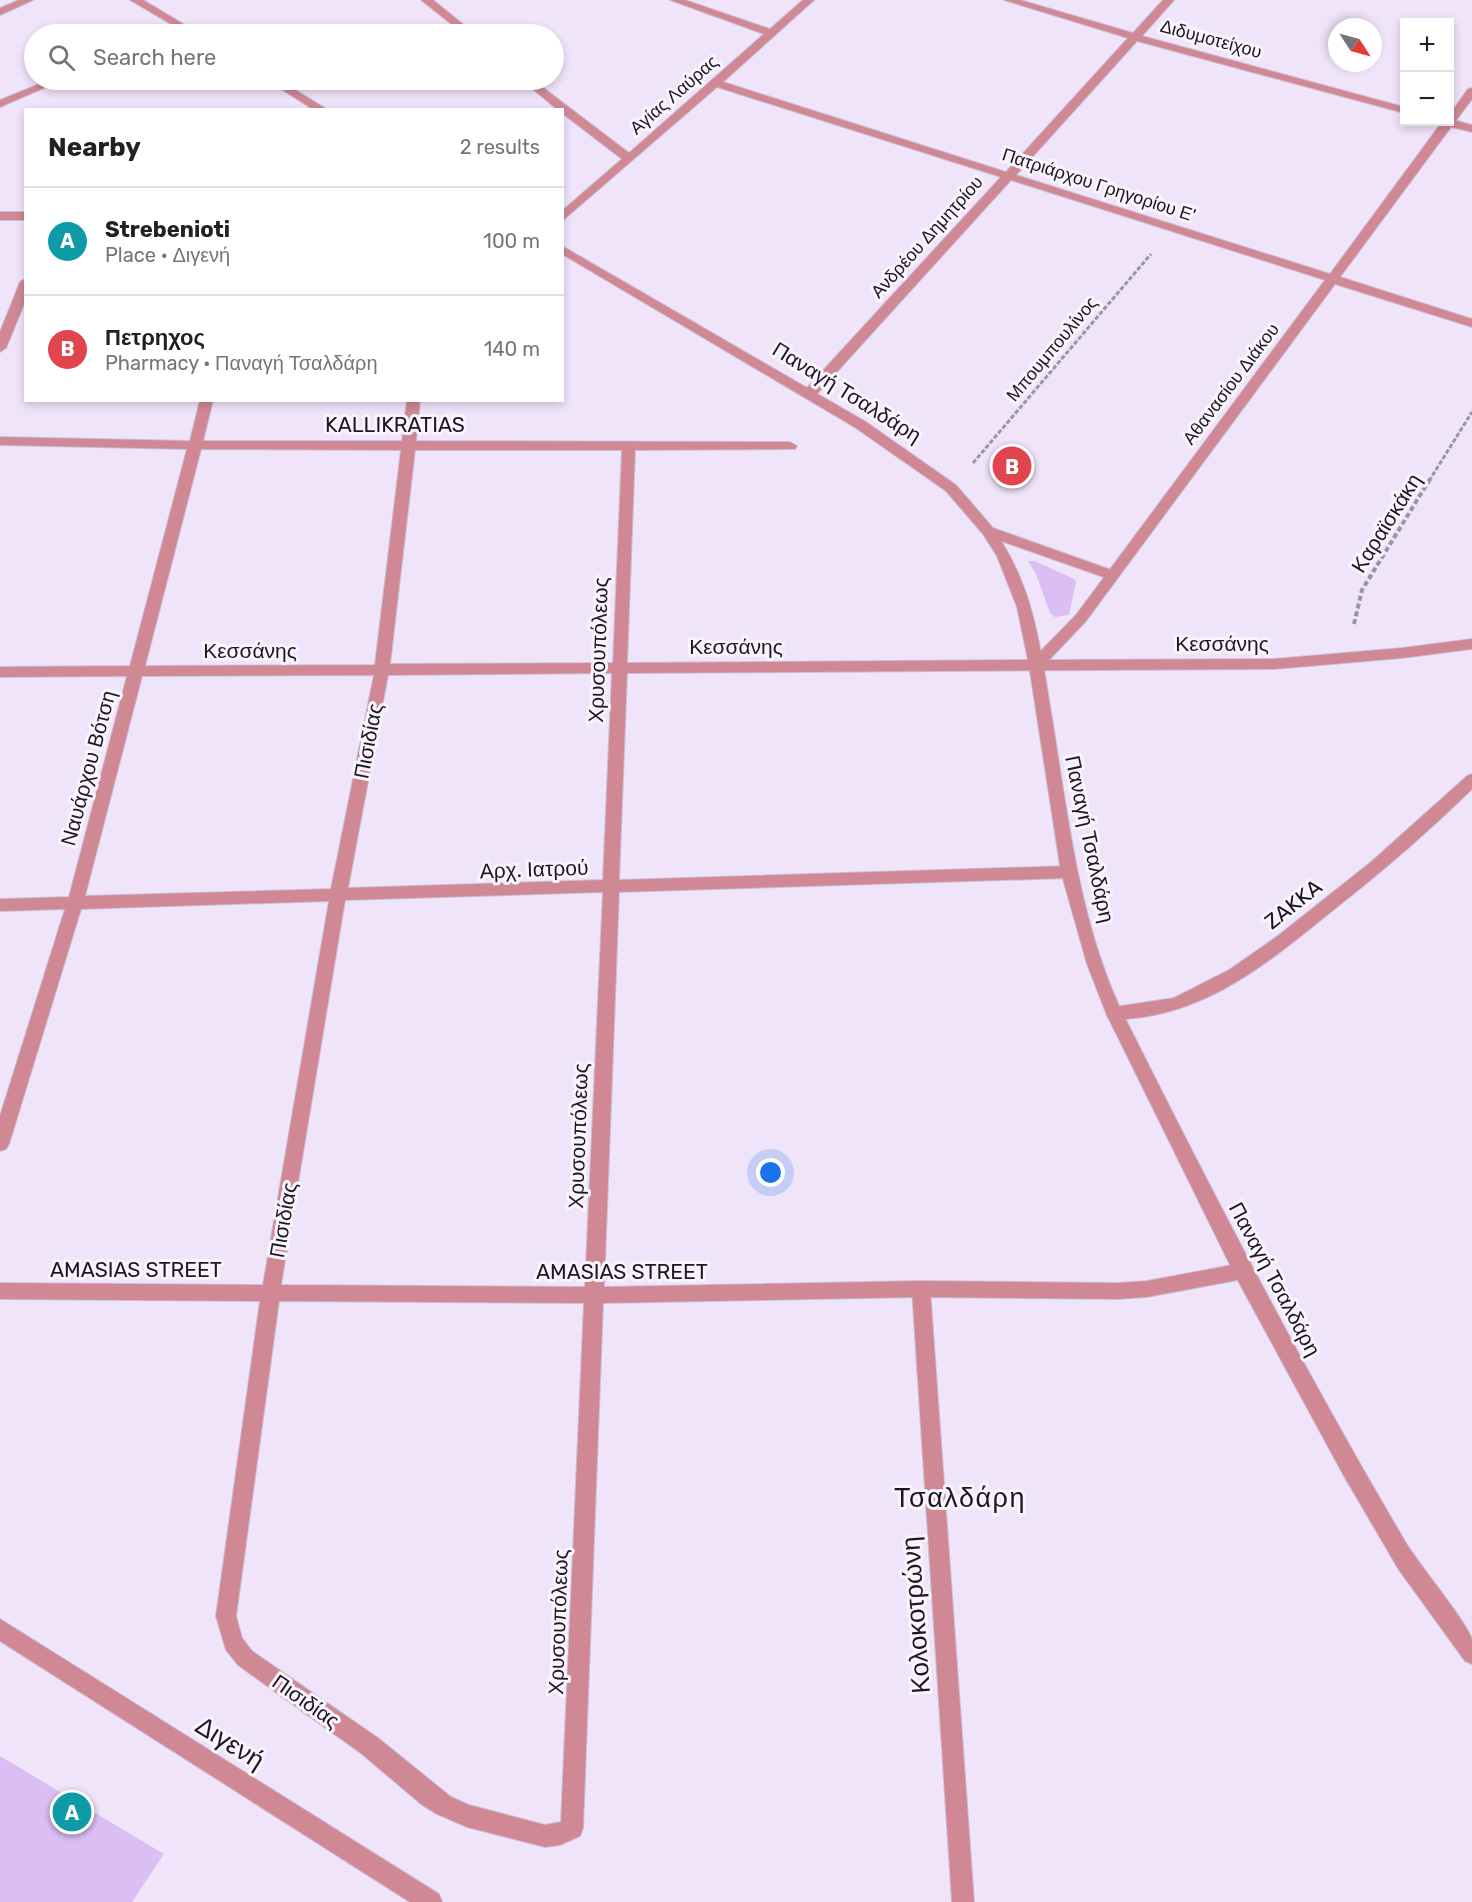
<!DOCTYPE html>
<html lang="en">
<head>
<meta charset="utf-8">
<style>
  body { margin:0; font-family:Rubik,sans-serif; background:#f2f2f2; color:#202124 }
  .controls { position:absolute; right:18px; top:18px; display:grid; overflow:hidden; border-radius:0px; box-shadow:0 3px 9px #0003 }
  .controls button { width:54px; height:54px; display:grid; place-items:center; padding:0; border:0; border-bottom:2px solid #e0e0e0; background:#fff; color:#202124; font:30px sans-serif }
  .compass { position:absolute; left:1328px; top:18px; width:54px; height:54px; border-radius:50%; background:#fff; box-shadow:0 3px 9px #0003; rotate:126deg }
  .you { position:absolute; left:771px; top:1173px; width:21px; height:21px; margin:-15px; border:4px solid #fff; border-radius:50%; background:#1a73e8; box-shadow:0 0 0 9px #1a73e833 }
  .badge { display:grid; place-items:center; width:39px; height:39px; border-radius:50%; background:#7c3aed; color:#fff; font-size:20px; font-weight:700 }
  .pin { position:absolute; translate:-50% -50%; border:3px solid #fff; box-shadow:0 2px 6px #0006 }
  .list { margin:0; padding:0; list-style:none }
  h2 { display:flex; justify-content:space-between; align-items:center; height:78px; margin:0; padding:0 24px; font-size:26px }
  h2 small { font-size:20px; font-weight:400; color:#757577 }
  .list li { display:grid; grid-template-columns:39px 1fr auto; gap:18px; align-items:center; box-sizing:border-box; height:108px; padding:0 24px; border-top:2px solid #e0e0e0 }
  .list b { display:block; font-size:22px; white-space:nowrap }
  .list p { margin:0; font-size:20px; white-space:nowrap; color:#757577 }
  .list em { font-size:20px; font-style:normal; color:#757577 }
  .icon { flex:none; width:33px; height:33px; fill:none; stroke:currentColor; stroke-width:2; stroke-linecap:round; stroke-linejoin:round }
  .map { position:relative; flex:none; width:1472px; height:1902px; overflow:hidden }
  .search { position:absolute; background:#fff; box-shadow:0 3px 9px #0003; left:24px; top:24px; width:540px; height:66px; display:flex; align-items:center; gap:15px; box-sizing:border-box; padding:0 21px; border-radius:33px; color:#757577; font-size:22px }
  .panel { position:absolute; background:#fff; box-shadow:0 3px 9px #0003; left:24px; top:108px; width:540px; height:294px; border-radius:0px }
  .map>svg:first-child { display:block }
  .green { fill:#dbbff4 }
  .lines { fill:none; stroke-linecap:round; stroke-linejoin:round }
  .pedestrian-casing { stroke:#cabfd4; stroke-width:2 }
  .minor-casing { stroke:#cabfd4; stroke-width:2 }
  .tertiary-casing { stroke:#cabfd4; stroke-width:2 }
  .path-far1 { stroke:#9d93a6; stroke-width:3; stroke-dasharray:4.5 2; stroke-linecap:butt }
  .path { stroke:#9d93a6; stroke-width:4; stroke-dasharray:5 3; stroke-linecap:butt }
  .pedestrian { fill:#d18895; fill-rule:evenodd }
  .minor { fill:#d18895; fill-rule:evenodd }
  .tertiary { fill:#d18895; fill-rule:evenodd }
  .labels { text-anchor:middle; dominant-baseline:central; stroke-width:6; stroke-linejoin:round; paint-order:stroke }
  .far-street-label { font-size:18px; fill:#1e1624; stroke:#f9f5fd }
  .street-label { font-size:21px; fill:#1e1624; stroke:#f9f5fd }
  .near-street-label { font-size:26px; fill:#1e1624; stroke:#f9f5fd }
  .near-neighbourhood-label { font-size:27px; letter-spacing:1.5px; fill:#1e1624; stroke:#f9f5fd }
</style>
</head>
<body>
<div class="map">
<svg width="1472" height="1902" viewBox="0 0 1472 1902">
  <rect width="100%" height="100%" fill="#f0e4fb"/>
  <path class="green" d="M 1028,561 L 1035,561 L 1074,579 L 1076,582 L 1069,615 L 1055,617 L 1050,613 L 1036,574 Z
    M 0,1756 L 164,1854 L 132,1902 L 0,1902 Z"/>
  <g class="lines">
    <defs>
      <path id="pedestrian" d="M 19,0 L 33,0 L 0,15 L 0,8 Z
        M 180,23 L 185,26 L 184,28 L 168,34 L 155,34 Z
        M 49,80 L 62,80 L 0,107 L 0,100 Z
        M 1472,88 L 1472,99 L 1454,123 L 1446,123 L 1445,122 L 1450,122 L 1450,114 L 1468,89 Z
        M 921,1281 L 928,1283 L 930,1289 L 974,1902 L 952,1902 L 912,1289 L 914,1283 Z"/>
      <path id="minor" d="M 421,0 L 433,0 L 475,34 L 464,34 Z
        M 670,0 L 685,0 L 770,29 L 803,0 L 814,0 L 723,82 L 1006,172 L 1128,38 L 1004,0 L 1020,0 L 1133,33 L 1163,0 L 1174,0 L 1142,36 L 1404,107 L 1404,113 L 1137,41 L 1016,175 L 1330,274 L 1442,122 L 1450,122 L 1450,119 L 1472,125 L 1472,132 L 1451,127 L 1340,277 L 1472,319 L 1472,327 L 1335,284 L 1086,621 L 1049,660 L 1274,659 L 1402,648 L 1472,639 L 1472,649 L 1402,658 L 1274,669 L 627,673 L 619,880 L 1069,866 L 1075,868 L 1077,872 L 1075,876 L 1069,878 L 619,892 L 604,1287 L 921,1281 L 1118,1283 L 1147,1281 L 1243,1263 L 1250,1265 L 1252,1271 L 1250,1277 L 1243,1279 L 1147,1297 L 1118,1299 L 921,1297 L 603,1303 L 583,1828 L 580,1836 L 560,1845 L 545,1847 L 467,1827 L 435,1813 L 421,1804 L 362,1754 L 238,1665 L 226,1650 L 216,1616 L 260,1301 L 0,1299 L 0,1283 L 263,1285 L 329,901 L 81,909 L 9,1144 L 6,1149 L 0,1151 L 0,1116 L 65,909 L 0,911 L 0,899 L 69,897 L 127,676 L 0,677 L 0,667 L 130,666 L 187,449 L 0,445 L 0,437 L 190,441 L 200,400 L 213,400 L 203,441 L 402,441 L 407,400 L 420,400 L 416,441 L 790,442 L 797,446 L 795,449 L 635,450 L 627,663 L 1032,660 L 1076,615 L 1325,280 L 1011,180 L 815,396 L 805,396 L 804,393 L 805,390 L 1001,177 L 717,87 L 562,221 L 562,211 L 622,159 L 562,113 L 562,110 L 558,110 L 522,80 L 533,80 L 629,153 L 764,34 ZM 201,449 L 401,450 L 375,665 L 145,666 ZM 415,450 L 622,450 L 613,663 L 390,664 ZM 612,673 L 603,880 L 348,888 L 388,675 ZM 374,675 L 331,889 L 85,896 L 142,676 ZM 603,892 L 585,1287 L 281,1285 L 345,900 ZM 279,1301 L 584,1303 L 561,1822 L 545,1825 L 469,1805 L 451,1797 L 378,1738 L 252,1651 L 242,1638 L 236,1616 Z
        M 0,212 L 26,212 L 26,220 L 0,220 Z
        M 26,278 L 26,299 L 6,348 L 0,352 L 0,332 L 20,282 Z
        M 1472,774 L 1472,789 C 1429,831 1384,870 1337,907 C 1277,955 1215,1010 1135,1018 C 1126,1019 1117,1021 1108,1018 L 1106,1013 L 1108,1008 L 1174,998 L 1229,970 L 1279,935 L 1371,862 L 1467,776 Z"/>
      <path id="tertiary" d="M 130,0 L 143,0 L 200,34 L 188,34 Z
        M 267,80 L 279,80 L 328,110 L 314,110 Z
        M 562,246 L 866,422 L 956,485 L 993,528 L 1117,572 L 1119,575 L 1117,578 L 1112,580 L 1001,541 C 1035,593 1042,658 1052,718 C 1068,817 1080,928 1125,1018 C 1214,1196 1305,1372 1406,1543 C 1417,1562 1470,1626 1472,1640 C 1472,1647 1472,1656 1472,1664 L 1465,1661 L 1399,1570 L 1344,1476 L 1236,1277 L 1106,1013 L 1087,964 L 1061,872 L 1029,665 L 1017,607 L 997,556 L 983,534 L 946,491 L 856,428 L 562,254 Z
        M 0,1619 L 439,1894 L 442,1902 L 410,1902 L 0,1641 Z"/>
    </defs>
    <use href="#pedestrian" class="pedestrian-casing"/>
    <use href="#minor" class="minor-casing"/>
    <use href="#tertiary" class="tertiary-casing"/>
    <path class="path-far1" d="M 973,463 L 1151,254
      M 1429,481 L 1472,412"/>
    <path class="path" d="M 1354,624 L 1362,590 L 1430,479"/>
    <use href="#pedestrian" class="pedestrian"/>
    <use href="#minor" class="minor"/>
    <use href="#tertiary" class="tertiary"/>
  </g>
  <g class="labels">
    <g class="far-street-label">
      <text transform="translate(1211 39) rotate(15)">Διδυμοτείχου</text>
      <text transform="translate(674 95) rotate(-41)">Αγίας Λαύρας</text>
      <text transform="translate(1099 185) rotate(18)">Πατριάρχου Γρηγορίου Ε'</text>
      <text transform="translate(927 237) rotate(-48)">Ανδρέου Δημητρίου</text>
      <text transform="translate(1052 349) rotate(-50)">Μπουμπουλίνος</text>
      <text transform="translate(1231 384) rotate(-53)">Αθανασίου Διάκου</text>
    </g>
    <g class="street-label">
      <text transform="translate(847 392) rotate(32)">Παναγή Τσαλδάρη</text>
      <text x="395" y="424">KALLIKRATIAS</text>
      <text transform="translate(1386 523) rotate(-58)">Καραϊσκάκη</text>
      <text x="1222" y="643">Κεσσάνης</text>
      <text x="736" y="646">Κεσσάνης</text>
      <text x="250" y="650">Κεσσάνης</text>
      <text transform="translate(598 650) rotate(-88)">Χρυσουπόλεως</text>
      <text transform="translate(368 741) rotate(-79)">Πισιδίας</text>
      <text transform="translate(88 768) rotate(-75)">Ναυάρχου Βότση</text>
      <text transform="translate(1090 839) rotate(78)">Παναγή Τσαλδάρη</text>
      <text transform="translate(534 869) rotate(-2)">Αρχ. Ιατρού</text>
      <text transform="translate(1293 904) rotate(-38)">ZAKKA</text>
      <text transform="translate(578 1136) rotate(-88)">Χρυσουπόλεως</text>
      <text transform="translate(283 1220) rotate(-80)">Πισιδίας</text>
      <text x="136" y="1269">AMASIAS STREET</text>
      <text x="622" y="1271">AMASIAS STREET</text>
      <text transform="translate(1275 1279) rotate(62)">Παναγή Τσαλδάρη</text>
      <text transform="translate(558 1622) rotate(-88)">Χρυσουπόλεως</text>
      <text transform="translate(306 1701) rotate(35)">Πισιδίας</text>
    </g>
    <g class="near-street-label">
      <text transform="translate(916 1615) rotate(-94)">Κολοκοτρώνη</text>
      <text transform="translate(230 1743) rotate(32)">Διγενή</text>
    </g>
    <g class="near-neighbourhood-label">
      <text x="960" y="1498">Τσαλδάρη</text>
    </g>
  </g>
</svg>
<div class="controls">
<button>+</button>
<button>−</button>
</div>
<svg class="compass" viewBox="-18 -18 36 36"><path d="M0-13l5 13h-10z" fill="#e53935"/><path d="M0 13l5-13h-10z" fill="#757577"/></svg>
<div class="you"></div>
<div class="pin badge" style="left:72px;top:1812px;background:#0f9aa8">A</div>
<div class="pin badge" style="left:1012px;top:466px;background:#e0444e">B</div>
<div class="search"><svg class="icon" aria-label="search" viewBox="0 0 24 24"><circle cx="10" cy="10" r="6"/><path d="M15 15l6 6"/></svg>Search here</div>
<section class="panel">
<h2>Nearby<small>2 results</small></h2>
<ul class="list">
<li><span class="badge" style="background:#0f9aa8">A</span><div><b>Strebenioti</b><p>Place · Διγενή</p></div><em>100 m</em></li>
<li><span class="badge" style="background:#e0444e">B</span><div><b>Πετρηχος</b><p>Pharmacy · Παναγή Τσαλδάρη</p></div><em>140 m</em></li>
</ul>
</section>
</div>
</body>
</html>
